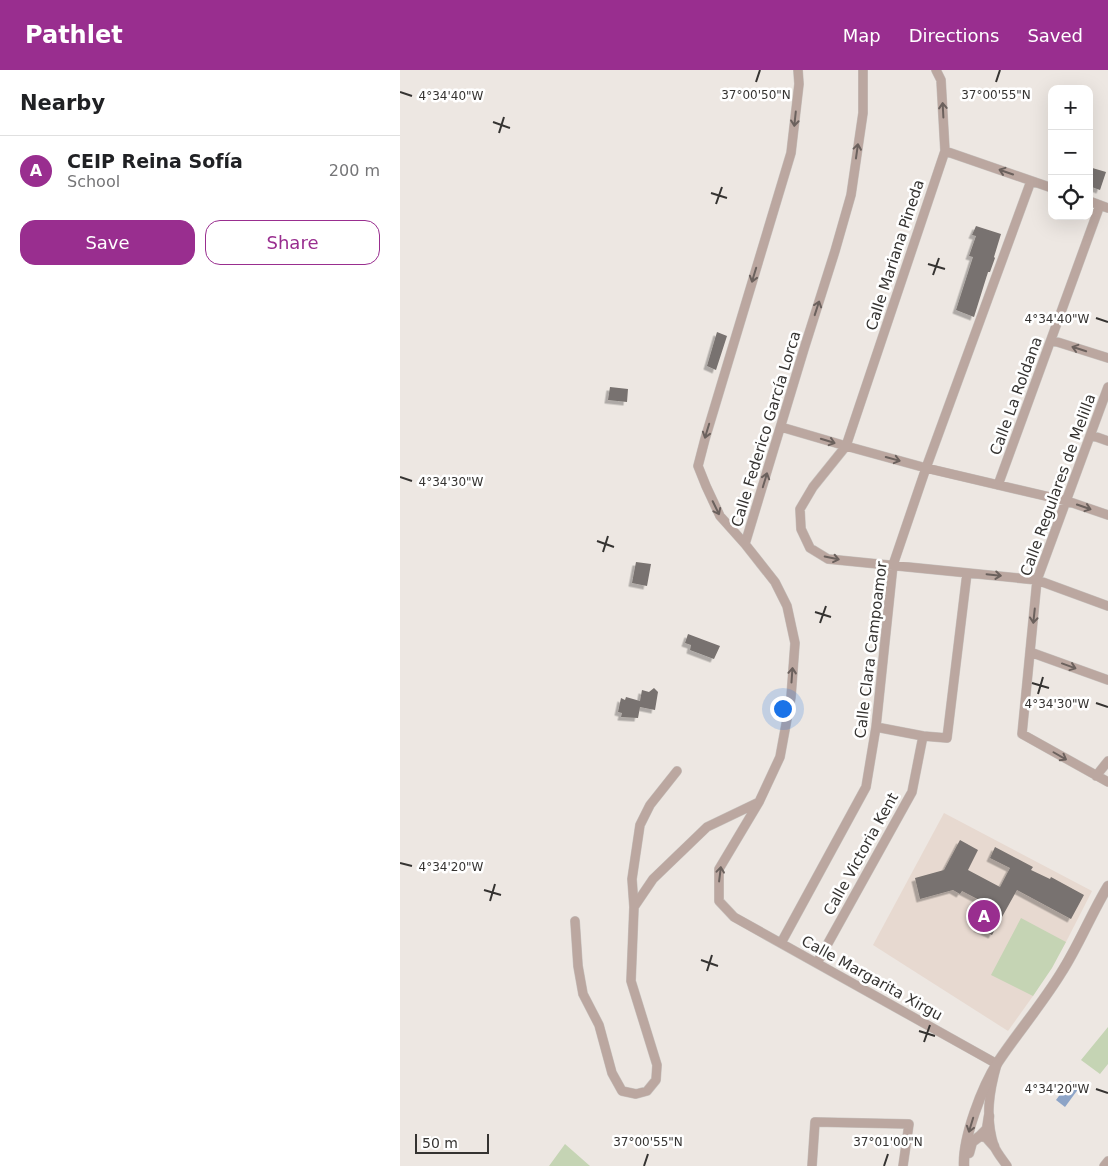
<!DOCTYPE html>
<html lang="en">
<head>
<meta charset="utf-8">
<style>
  body { margin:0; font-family:"DejaVu Sans",sans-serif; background:#f6f6f6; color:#202124 }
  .controls { position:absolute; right:15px; top:15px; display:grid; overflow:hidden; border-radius:10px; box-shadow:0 5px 20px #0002 }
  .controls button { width:45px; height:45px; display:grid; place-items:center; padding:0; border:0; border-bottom:1px solid #e0e0e0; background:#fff; color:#202124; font:25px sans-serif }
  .scale { position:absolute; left:15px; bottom:12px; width:74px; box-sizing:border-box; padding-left:5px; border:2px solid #353331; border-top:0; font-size:14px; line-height:18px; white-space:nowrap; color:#353331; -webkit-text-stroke:4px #fff; paint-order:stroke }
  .you { position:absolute; left:382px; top:638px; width:18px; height:18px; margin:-12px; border:4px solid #fff; border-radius:50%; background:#1a73e8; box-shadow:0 0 0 8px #1a73e833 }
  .badge { display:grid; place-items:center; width:32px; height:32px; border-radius:50%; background:#992e8f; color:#fff; font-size:16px; font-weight:700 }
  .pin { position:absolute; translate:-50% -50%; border:2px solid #fff; box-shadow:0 1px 5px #0006 }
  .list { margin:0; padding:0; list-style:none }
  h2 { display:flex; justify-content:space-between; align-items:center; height:65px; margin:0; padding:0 20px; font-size:21px }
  h2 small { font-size:16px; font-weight:400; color:#757577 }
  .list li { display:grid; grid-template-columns:32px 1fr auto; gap:15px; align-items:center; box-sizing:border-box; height:70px; padding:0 20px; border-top:1px solid #e0e0e0 }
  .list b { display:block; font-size:19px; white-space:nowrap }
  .list p { margin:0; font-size:16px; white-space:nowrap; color:#757577 }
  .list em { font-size:16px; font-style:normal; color:#757577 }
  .actions { display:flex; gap:10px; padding:15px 20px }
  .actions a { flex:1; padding:11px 0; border:1px solid #992e8f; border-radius:15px; text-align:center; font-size:18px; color:#992e8f }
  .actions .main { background:#992e8f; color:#fff }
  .icon { flex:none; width:28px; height:28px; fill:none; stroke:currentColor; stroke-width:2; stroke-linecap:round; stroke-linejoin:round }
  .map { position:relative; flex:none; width:708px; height:1096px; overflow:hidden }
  header { display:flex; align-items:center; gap:30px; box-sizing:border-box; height:70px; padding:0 25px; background:#992e8f; color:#fff }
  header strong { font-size:24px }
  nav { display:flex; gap:28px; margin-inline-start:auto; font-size:18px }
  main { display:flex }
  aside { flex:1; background:#fff }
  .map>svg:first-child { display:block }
  .built { fill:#e7d9d0 }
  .green { fill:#c5d4b4 }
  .water { fill:#8da4c7 }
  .building { fill:#78726f; filter:url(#shadow) }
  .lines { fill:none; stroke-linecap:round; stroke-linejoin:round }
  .minor-casing { stroke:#c8c3bf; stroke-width:10 }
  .tertiary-casing { stroke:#c8c3bf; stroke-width:11 }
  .minor { stroke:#bba7a0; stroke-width:9 }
  .tertiary { stroke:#bba7a0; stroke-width:10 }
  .oneway { stroke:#6b615d }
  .ticks { fill:none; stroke:#353331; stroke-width:2 }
  .labels { text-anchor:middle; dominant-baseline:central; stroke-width:5; stroke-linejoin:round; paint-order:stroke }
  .street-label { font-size:15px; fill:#353331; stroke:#fff }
  .ticks-label { font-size:12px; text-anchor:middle; fill:#353331; stroke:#fff; stroke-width:5; stroke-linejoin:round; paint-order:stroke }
</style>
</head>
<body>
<header>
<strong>Pathlet</strong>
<nav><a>Map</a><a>Directions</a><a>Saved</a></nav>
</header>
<main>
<aside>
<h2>Nearby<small></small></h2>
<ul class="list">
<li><span class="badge">A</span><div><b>CEIP Reina Sofía</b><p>School</p></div><em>200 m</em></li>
</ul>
<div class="actions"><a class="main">Save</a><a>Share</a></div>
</aside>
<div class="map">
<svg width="708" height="1096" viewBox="0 0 708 1096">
  <defs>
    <filter id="shadow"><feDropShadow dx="-3.5" dy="3.5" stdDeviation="0" flood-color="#0004"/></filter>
  </defs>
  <rect width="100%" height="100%" fill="#ede7e2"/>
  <path class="built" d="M 544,743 L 692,821 L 666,872 L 633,926 L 608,961 L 473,875 Z"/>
  <path class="green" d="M 621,848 L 666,872 L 652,898 L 633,926 L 591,905 Z
    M 708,957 L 708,994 L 700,1004 L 681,990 Z
    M 165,1074 L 190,1096 L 149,1096 Z"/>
  <path class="water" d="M 670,1011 L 679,1018 L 665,1037 L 656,1030 Z"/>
  <path class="building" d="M 689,97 L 706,102 L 700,120 L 689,116 Z
    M 576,156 L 601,164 L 594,187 L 595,188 L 590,202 L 588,202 L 574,247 L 556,240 L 573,187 L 569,186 L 576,166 L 572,165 Z
    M 317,262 L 327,266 L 316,300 L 307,296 Z
    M 210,317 L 228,319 L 227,332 L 208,330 Z
    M 236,492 L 251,494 L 247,516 L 232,513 Z
    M 288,564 L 320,576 L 314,589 L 290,580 L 291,575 L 285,573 Z
    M 254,618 L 258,622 L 255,640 L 240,637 L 238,648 L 221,647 L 222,643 L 218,642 L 221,628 L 225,630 L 226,627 L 240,631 L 242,620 L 249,622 Z
    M 560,770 L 578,780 L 568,800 L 600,817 L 610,798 L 590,788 L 595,777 L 633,797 L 631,800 L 650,809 L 651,807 L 684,825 L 671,849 L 617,820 L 592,865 L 577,858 L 589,835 L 562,821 L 560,824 L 553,820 L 520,829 L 515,808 L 544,800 Z"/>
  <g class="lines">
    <defs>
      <path id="minor" d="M 398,0 L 399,14 L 391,83 L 305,369 L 298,396 L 306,416 L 320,446 L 345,474 L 375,512 L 387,536 L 395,573 L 391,627 L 380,687 L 359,732 L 319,799 L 319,831 L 334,847 L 597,994 C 589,1022 585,1047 594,1076 C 597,1083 603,1090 607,1096
        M 536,0 L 541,10 L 545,81 L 446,376 L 526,398 L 667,431 L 708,445
        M 545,81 L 652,118
        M 689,131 L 708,138
        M 651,270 L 708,288
        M 708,317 L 637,510 L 622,664 L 708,712
        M 381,357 L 446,376 L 413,417 L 400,439 L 401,459 L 410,478 L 428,489 L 637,510 L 708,536
        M 691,365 L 708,371
        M 598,415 L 700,135
        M 345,474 L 404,279 L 435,181 L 451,125 L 463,43 L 463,0
        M 630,582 L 708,610
        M 476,657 L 523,666
        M 696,706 L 708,691
        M 234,837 L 232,809 L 240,755 L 250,735 L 277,701
        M 175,851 L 178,896 L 183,924 L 199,955 L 212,1003 L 222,1021 L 236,1024 L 247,1021 L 256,1010 L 257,995 L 231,911 L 234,837 L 253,809 L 307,757 L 357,733
        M 381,873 L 466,717 L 476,657 L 493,495 L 526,398 L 631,111
        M 417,893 L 512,722 L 523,666 L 547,668 L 567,503
        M 412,1096 L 415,1052 L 509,1054 L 503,1096
        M 704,1096 L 708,1091"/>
      <path id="tertiary" d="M 580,1066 L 587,1059 L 589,1046
        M 569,1083 L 572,1072 L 580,1066 L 586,1067 L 594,1076
        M 564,1096 C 563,1067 582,1017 598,992 C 618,962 642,934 661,903 C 679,875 691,844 708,816"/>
    </defs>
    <use href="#minor" class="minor-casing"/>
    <use href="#tertiary" class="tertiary-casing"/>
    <use href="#minor" class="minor"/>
    <use href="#tertiary" class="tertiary"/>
  </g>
  <defs><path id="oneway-shaft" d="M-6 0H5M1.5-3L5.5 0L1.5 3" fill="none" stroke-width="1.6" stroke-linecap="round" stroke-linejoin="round" transform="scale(1.25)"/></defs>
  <g class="oneway">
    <use href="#oneway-shaft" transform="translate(543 40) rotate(-93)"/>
    <use href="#oneway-shaft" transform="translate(395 49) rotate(96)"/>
    <use href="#oneway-shaft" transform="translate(457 81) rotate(-82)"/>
    <use href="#oneway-shaft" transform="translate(606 102) rotate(-161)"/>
    <use href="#oneway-shaft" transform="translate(354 205) rotate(107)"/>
    <use href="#oneway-shaft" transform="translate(417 238) rotate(-72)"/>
    <use href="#oneway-shaft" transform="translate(679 279) rotate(-162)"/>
    <use href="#oneway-shaft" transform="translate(307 361) rotate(107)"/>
    <use href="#oneway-shaft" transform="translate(428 371) rotate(17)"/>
    <use href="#oneway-shaft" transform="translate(493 389) rotate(15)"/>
    <use href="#oneway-shaft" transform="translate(365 410) rotate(-73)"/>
    <use href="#oneway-shaft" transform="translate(684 437) rotate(19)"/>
    <use href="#oneway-shaft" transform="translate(316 438) rotate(64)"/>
    <use href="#oneway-shaft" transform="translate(432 488) rotate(12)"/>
    <use href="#oneway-shaft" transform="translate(594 505) rotate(6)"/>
    <use href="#oneway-shaft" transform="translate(634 546) rotate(96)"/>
    <use href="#oneway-shaft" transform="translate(669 596) rotate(20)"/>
    <use href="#oneway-shaft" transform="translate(392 605) rotate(-86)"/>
    <use href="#oneway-shaft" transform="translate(660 686) rotate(30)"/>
    <use href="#oneway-shaft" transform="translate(320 804) rotate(-83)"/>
    <use href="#oneway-shaft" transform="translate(571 1055) rotate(107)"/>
  </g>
  <path class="ticks" d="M 356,12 L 360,0M 596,12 L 600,0M 0,22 L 12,26M 93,52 L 110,58M 99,63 L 104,47M 311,123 L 327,128M 316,134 L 322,117M 528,194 L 545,199M 533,205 L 539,188M 696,248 L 708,252M 0,407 L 12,411M 197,471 L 214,477M 203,482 L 208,466M 415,542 L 431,547M 420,553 L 426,536M 632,613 L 649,618M 638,624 L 643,607M 696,633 L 708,637M 0,793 L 12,796M 84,820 L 101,825M 90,831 L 95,814M 301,890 L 318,896M 307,901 L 312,885M 519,961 L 535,966M 524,972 L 530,955M 696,1019 L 708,1023M 244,1096 L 248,1084M 484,1096 L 488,1084"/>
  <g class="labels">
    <g class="street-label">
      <text transform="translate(495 185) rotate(-72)">Calle Mariana Pineda</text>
      <text transform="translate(616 326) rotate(-70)">Calle La Roldana</text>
      <text transform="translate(366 359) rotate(-73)">Calle Federico García Lorca</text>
      <text transform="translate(658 415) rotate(-70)">Calle Regulares de Melilla</text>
      <text transform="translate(471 580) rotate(-83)">Calle Clara Campoamor</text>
      <text transform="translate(461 784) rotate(-61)">Calle Victoria Kent</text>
      <text transform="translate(472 908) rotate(29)">Calle Margarita Xirgu</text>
    </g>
  </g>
  <g class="ticks-label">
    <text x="356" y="29">37°00'50"N</text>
    <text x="596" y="29">37°00'55"N</text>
    <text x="51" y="30">4°34'40"W</text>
    <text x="657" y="253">4°34'40"W</text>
    <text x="51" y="416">4°34'30"W</text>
    <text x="657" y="638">4°34'30"W</text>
    <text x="51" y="801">4°34'20"W</text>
    <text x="657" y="1023">4°34'20"W</text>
    <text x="248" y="1076">37°00'55"N</text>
    <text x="488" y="1076">37°01'00"N</text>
  </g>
</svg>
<div class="controls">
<button>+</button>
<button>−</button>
<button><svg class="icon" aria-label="locate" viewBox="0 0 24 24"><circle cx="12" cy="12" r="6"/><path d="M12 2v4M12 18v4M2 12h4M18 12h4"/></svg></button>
</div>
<div class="scale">50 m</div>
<div class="you"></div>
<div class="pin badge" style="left:584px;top:846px">A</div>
</div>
</main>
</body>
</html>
